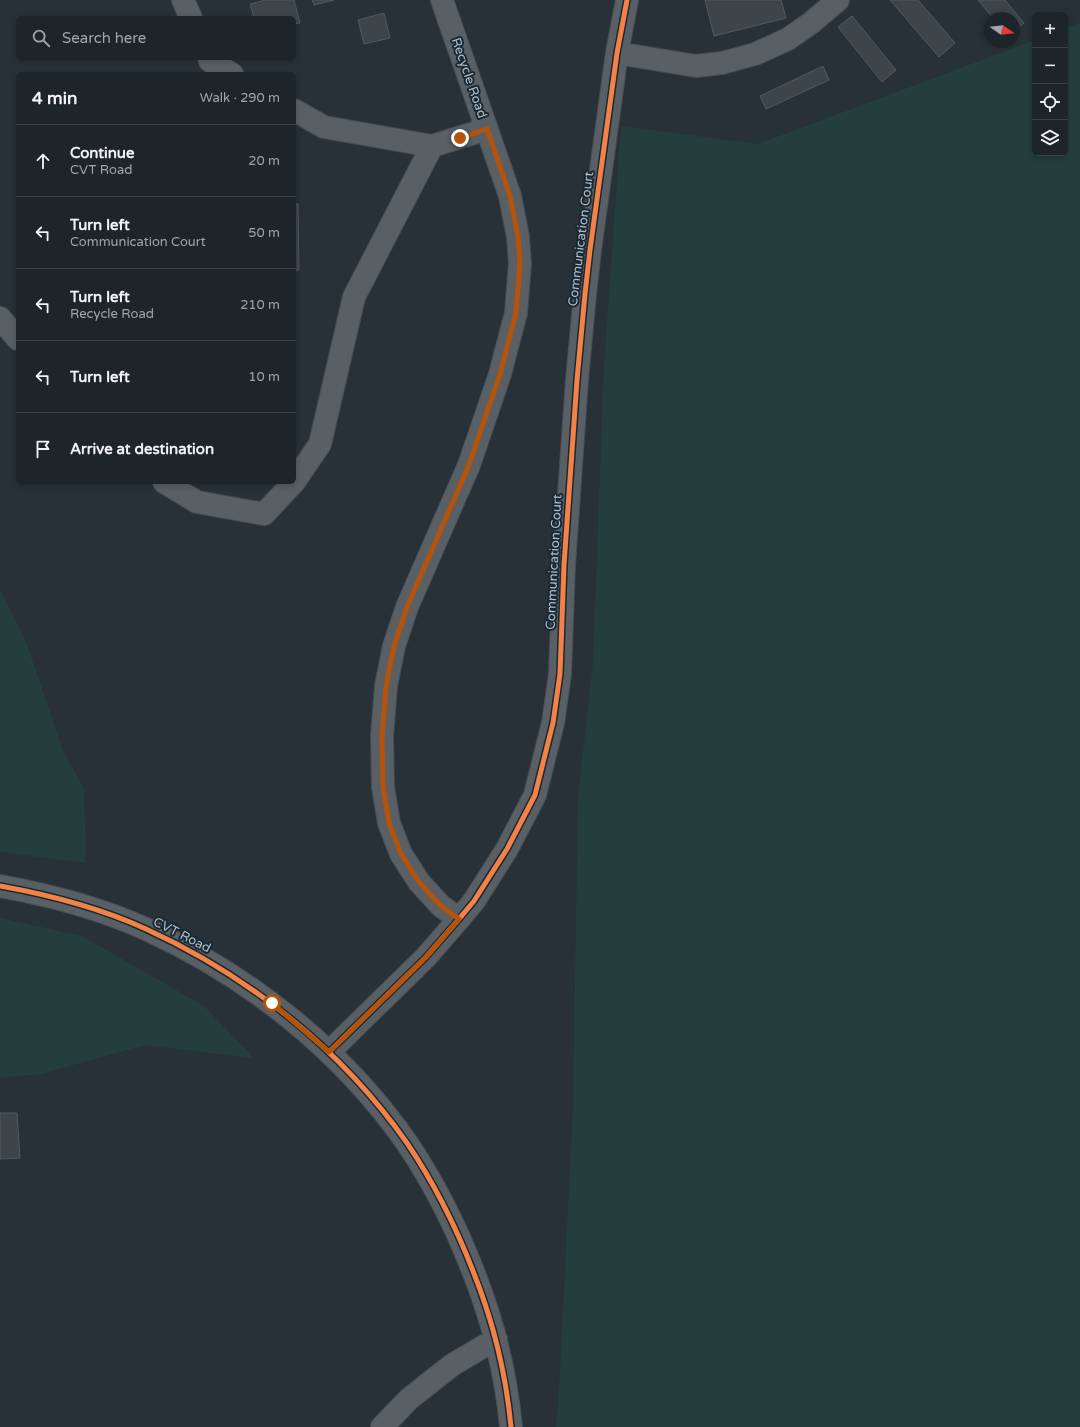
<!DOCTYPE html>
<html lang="en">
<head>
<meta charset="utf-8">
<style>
  body { margin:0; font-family:"Varela Round",sans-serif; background:#262d32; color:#f1f3f6 }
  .controls { position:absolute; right:12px; top:12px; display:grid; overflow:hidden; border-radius:6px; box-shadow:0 2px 6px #0003 }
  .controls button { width:36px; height:36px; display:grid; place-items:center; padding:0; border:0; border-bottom:1px solid #3c4247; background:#1e252a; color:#f1f3f6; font:20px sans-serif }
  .compass { position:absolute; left:984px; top:12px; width:36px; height:36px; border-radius:50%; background:#1e252a; box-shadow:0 2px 6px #0003; rotate:104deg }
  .stop { position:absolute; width:12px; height:12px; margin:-9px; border:3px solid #b45309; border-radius:50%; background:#fff }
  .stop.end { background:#b45309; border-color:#fff; box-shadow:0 1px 4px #0008 }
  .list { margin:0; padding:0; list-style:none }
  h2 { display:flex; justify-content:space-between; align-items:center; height:52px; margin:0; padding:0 16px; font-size:17px }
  h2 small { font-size:13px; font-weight:400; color:#a1a5a8 }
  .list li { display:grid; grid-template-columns:26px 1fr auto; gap:12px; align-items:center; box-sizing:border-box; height:72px; padding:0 16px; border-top:1px solid #3c4247 }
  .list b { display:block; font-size:15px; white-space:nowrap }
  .list p { margin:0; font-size:13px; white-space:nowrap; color:#a1a5a8 }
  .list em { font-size:13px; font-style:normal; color:#a1a5a8 }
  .icon { flex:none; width:22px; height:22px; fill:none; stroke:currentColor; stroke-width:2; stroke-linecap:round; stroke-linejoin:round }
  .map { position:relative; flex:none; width:1080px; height:1427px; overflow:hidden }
  .search { position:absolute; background:#1e252a; box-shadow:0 2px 6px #0003; left:16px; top:16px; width:280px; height:44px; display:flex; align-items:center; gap:10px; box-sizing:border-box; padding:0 14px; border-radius:6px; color:#a1a5a8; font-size:15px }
  .panel { position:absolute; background:#1e252a; box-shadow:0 2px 6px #0003; left:16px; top:72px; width:280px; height:412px; border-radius:6px }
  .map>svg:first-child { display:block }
  .green { fill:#243e3e }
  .building { fill:#3d454b; stroke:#505860 }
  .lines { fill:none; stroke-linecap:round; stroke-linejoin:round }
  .minor-casing { stroke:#464d52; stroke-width:24 }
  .minor { stroke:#586066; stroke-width:22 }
  .cycleway-casing { stroke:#1a2933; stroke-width:8 }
  .cycleway { stroke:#f48246; stroke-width:5 }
  .route { stroke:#b45309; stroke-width:5 }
  .labels { text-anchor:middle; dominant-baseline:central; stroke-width:4; stroke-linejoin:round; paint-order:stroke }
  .street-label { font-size:13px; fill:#b1beca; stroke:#1a2933 }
</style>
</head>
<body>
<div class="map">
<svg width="1080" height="1427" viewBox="0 0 1080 1427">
  <rect width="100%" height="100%" fill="#283138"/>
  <path class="green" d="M 1080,23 L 1080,1427 L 556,1427 L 559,1392 L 573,1108 L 578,797 L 593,663 L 604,366 L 621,126 L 758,144 L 1035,40 L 1035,153 L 1065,153 L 1065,29 Z
    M 0,589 L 25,639 L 64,753 L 84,788 L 86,863 L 0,852 Z
    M 0,918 L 82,936 L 204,1006 L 254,1058 L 145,1045 L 41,1074 L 0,1078 Z"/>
  <path class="building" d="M 266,0 L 294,0 L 300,23 L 294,24 L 294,18 L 254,18 L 250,4 Z
    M 312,0 L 334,0 L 314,5 Z
    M 705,0 L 781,0 L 786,18 L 714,36 Z
    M 890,0 L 918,0 L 955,43 L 939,57 Z
    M 978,0 L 1005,0 L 1024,23 L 1014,31 L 1014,18 L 993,18 Z
    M 384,13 L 390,38 L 364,44 L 358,20 Z
    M 852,16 L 896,70 L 882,82 L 838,27 Z
    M 823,66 L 829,80 L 766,109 L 760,96 Z
    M 294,204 L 298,204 L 299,270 L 294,270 Z
    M 0,1113 L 17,1113 L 20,1158 L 0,1159 Z"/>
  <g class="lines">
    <defs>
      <path id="minor" d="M 183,0 L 191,18
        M 442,0 L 510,196 L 518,237 L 520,263 L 516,313 L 500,374 L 469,465 L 407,607 L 394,646 L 386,686 L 382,736 L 383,787 L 389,823 L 401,854 L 419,882 L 441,906 L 459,919
        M 617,53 L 696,66 L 722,63 L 755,54 L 788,39 L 811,23 L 838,0
        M 209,58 L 210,61 L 232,74
        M 294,110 L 324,127 L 432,146 L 487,129
        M 0,318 L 18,339
        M 164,482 L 197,502 L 264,514 L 294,482
        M 294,482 L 320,444 L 354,297 L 432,146
        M 0,886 C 50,895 100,908 146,929 C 249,976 342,1050 407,1143 C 434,1183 456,1227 473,1271 C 493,1321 506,1374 511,1427
        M 329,1052 L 426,957 L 459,919 L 474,901 L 507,849 L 535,795 L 553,723 L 560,674 L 564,565 L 577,380 L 585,294 L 590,250 L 617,53 L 627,0
        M 382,1427 L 409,1399 L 452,1365 L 496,1339"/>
    </defs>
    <use href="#minor" class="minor-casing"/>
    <use href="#minor" class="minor"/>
    <defs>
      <path id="cycleway" d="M 0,886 C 50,895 100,908 146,929 C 249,976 342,1050 407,1143 C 434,1183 456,1227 473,1271 C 493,1321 506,1374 511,1427
        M 329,1052 L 426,957 L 459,919 L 474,901 L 507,849 L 535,795 L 553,723 L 560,674 L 564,565 L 577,380 L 585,294 L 590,250 L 617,53 L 627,0"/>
    </defs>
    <use href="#cycleway" class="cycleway-casing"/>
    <use href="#cycleway" class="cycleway"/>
  </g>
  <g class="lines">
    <path class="route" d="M 272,1003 L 329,1052 L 426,957 L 459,919 L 441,906 L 419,882 L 401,854 L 389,823 L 383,787 L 382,736 L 386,686 L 394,646 L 407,607 L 469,465 L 500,374 L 516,313 L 520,263 L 518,237 L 510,196 L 487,129 L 460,138"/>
  </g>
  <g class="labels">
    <g class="street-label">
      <text transform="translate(469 78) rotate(71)">Recycle Road</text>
      <text transform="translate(581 239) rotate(-83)">Communication Court</text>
      <text transform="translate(554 562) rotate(-87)">Communication Court</text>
      <text transform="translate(182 935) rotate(27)">CVT Road</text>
    </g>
  </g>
</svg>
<div class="controls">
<button>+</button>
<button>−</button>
<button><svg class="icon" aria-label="locate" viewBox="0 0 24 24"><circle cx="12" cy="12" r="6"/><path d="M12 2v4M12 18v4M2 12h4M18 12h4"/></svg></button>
<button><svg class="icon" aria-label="layers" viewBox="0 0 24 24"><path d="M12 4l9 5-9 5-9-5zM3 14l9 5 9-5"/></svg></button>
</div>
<svg class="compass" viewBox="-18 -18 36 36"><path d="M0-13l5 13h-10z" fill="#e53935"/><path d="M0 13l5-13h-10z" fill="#a1a5a8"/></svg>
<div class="stop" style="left:272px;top:1003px"></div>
<div class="stop end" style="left:460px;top:138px"></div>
<div class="search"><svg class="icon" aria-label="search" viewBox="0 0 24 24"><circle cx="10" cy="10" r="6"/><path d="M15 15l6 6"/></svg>Search here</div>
<section class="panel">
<h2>4 min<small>Walk · 290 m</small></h2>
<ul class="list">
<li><svg class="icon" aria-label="ahead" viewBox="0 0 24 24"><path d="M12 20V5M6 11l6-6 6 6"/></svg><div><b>Continue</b><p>CVT Road</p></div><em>20 m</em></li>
<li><svg class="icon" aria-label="left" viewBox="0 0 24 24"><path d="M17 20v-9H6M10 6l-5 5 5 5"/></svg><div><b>Turn left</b><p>Communication Court</p></div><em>50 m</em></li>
<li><svg class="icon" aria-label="left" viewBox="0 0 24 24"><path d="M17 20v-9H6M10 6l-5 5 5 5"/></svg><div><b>Turn left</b><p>Recycle Road</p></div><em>210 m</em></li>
<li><svg class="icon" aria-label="left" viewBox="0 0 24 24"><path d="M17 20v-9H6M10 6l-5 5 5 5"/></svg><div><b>Turn left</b></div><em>10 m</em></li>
<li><svg class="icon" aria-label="arrive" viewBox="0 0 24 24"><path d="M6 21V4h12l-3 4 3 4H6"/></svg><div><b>Arrive at destination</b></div></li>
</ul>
</section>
</div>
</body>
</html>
